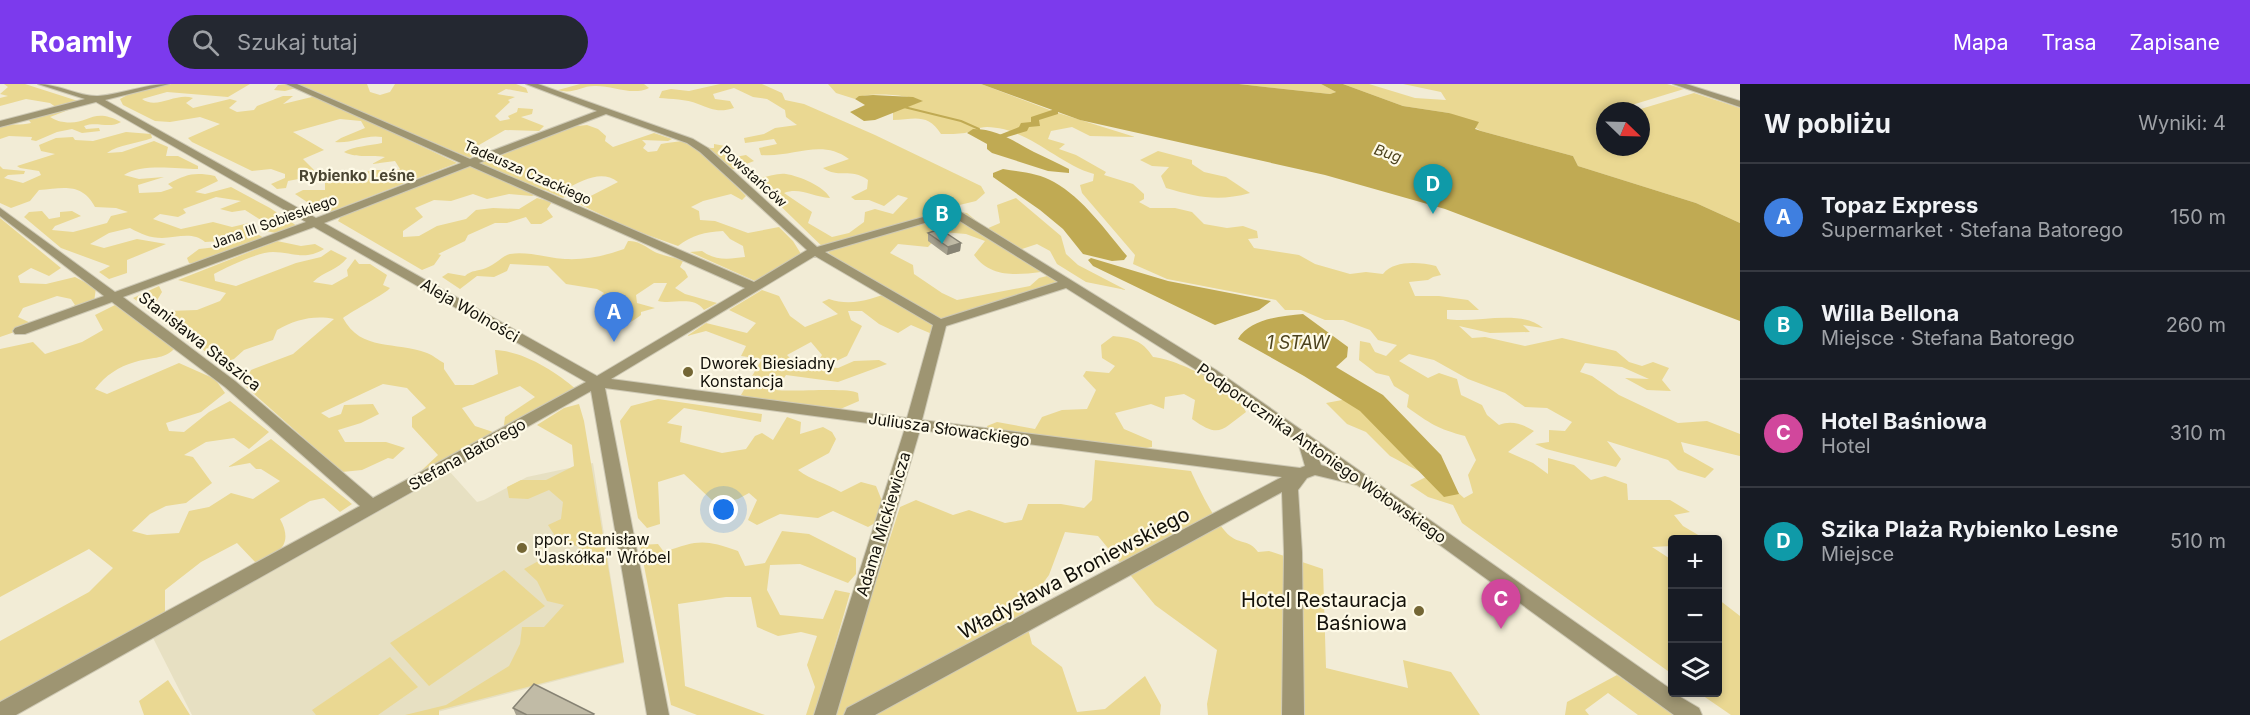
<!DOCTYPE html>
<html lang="pl">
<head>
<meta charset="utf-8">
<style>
  body { margin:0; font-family:Inter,sans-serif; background:#242831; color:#f1f3f6 }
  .controls { position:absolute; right:18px; bottom:18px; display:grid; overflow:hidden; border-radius:6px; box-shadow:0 3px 9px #0003 }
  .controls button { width:54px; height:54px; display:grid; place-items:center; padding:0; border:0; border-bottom:2px solid #363941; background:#171b24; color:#f1f3f6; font:30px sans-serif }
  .compass { position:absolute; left:1596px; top:18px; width:54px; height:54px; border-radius:50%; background:#171b24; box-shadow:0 3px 9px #0003; rotate:113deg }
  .you { position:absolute; left:724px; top:426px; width:21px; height:21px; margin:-15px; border:4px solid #fff; border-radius:50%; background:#1a73e8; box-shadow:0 0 0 9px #1a73e833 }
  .badge { display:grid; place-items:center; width:39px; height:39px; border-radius:50%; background:#7c3aed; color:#fff; font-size:20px; font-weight:700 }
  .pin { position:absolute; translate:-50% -50px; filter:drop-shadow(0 2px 3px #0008) }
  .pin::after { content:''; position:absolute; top:32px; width:21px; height:18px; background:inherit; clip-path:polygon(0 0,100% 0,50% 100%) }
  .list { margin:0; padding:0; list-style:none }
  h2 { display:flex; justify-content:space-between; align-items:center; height:78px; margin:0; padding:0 24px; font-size:26px }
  h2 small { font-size:20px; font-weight:400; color:#9ea1a6 }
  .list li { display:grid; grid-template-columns:39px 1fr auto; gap:18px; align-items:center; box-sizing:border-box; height:108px; padding:0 24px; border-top:2px solid #363941 }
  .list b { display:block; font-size:22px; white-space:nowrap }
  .list p { margin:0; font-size:20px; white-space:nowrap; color:#9ea1a6 }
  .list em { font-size:20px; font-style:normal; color:#9ea1a6 }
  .icon { flex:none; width:33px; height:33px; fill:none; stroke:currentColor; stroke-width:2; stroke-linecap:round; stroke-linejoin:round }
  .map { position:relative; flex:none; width:1740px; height:631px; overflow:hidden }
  header { display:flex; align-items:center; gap:36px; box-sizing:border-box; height:84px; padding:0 30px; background:#7c3aed; color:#fff }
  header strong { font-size:28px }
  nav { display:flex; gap:33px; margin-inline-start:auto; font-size:21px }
  .search { width:420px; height:54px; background:#242831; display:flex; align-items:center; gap:15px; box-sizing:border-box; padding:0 21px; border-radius:33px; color:#9ea1a6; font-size:22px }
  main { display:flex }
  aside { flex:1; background:#171b24 }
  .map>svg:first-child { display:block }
  .built { fill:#e7e0c2 }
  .green { fill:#ead892 }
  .water { fill:#c0aa53 }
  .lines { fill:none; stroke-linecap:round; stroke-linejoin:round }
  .stream { stroke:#c0aa53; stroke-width:2 }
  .canal { fill:#c0aa53; fill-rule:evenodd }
  .minor-casing { stroke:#cec9b5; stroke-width:2 }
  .minor { fill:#9e9572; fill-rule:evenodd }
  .wall { fill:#a6a18f }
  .shaded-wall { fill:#878374 }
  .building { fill:#c1bba6; stroke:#878374; stroke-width:1.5 }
  .poi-dot { fill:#746634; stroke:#fefae7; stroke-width:2 }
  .labels { text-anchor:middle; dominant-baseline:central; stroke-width:4.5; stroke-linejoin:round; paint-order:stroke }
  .far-street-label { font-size:14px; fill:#121009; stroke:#fefae7 }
  .far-water-label { font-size:15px; font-style:italic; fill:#4c421d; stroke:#fefae7 }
  .far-neighbourhood-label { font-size:15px; font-weight:bold; fill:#4a4532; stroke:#fefae7 }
  .street-label { font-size:16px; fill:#121009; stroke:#fefae7 }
  .poi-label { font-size:16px; fill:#121009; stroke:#fefae7; text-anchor:start }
  .water-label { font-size:18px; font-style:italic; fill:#4c421d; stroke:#fefae7 }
  .near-street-label { font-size:20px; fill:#121009; stroke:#fefae7 }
  .near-poi-label { font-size:20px; fill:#121009; stroke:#fefae7; text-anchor:end }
</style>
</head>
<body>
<header>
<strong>Roamly</strong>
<div class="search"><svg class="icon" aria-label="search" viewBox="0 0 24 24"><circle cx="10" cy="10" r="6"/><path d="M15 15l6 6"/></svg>Szukaj tutaj</div>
<nav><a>Mapa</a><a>Trasa</a><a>Zapisane</a></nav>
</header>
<main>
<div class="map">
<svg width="1740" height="631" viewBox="0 0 1740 631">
  <rect width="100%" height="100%" fill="#f2ecd6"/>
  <path class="built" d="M 593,379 L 624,579 L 426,631 L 192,631 L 153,554 L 450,388 L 477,418 L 484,416 L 527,393 Z"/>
  <path class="green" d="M 4,0 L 25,0 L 78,17 L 57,24 L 50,19 L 26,15 L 0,22 L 0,14 L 8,12 L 0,10 L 8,3 Z
    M 171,0 L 250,0 L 228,13 L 167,8 L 142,15 C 157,26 176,8 193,14 L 186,19 L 193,24 L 230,15 L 237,17 L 229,24 L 237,28 L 254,26 L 257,22 L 283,12 L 293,12 L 283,20 L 320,11 L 303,2 L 285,7 L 274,6 L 278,1 L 286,0 L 367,0 L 370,8 L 380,11 L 390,8 L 395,0 L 516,0 L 526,4 L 528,9 L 506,5 L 497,10 L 515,13 L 508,16 L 510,18 L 495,32 L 500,37 L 510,35 L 508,32 L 517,28 L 518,24 L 533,25 L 532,30 L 521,33 L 544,42 L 539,47 L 505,46 L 472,65 L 473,71 L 470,74 L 414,50 L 404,54 L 457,79 L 330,128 L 322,128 L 295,110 L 303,106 L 325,106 L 325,99 L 344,93 L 363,92 L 364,89 C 377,82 387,90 400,85 L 395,77 L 372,80 L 385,73 C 370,70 358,75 344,68 C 354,62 369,62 382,59 L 382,53 C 365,50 352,60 335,58 L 341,54 L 365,44 L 361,37 L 340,35 L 293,48 L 324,66 L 303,75 L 319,91 L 288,97 L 286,104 L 277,105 L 271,100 L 285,94 L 285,90 L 271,85 L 252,87 L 192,58 L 188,54 L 220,40 L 200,33 L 170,38 L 155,37 L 123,21 L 120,15 L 131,9 Z
    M 580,0 L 644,0 L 649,4 C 633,12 613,2 596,2 C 582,1 574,11 558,6 Z
    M 720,0 L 762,0 L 782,9 L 785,16 L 804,20 L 875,51 L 981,102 L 985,109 L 976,117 L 943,125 L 967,129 L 986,145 L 1000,139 L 997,121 L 1016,114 L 1061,152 L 1066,170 L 1078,181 L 1126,206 L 1086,198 L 1057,180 L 1050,167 L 1037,160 L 1019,166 L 1042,183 L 1041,188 C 1016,191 991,194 974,171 L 985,157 L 966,150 L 942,148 L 928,163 L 898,160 L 890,169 L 913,181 L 914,190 L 942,209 L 957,216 L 1030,202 L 1039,194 L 1047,192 L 1060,199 L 945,235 L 934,233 L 932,250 L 911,241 L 898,249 L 879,240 L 862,227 L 848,227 L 851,236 L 862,242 L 847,272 L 832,279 L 819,276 L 822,271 L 811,258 L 787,271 L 796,280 L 838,284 L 854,277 L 879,276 L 887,280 L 838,298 L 786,291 L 776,306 C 794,308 848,303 858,309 L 859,317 L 838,326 L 754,316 L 741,311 L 762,275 L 741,272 L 746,262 L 706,247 L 687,252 L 706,239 L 747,249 L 756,239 L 729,226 L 762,206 L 779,212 L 790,232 L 805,243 L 838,230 L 822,218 L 829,215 C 851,223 872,215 893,207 L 831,171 L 762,104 L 762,94 C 769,92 778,89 786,90 C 799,92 824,102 830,114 C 813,113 800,103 784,109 L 812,128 L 808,139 L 832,153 L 849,149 L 864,138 L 865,128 L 875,125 L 893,130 L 908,114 L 898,111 L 884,122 L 869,116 L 855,116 L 851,113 L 867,105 L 868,96 C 850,83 840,95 823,84 L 849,75 C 821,54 792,74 761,71 L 759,64 L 777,60 L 774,55 L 745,59 L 744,54 L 764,50 L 775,44 L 797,41 L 786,33 L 785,26 L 767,15 L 753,13 L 734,4 L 713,10 L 715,15 L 730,17 L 734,24 C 718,29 712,25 698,20 C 686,15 671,15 659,14 L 662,7 L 671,5 L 689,7 Z
    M 828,0 L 981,0 L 1055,28 L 1135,53 L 1090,52 L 1072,43 L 1051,47 L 1048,55 L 1065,60 L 1059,65 L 1076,71 L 1106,88 L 1104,91 L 1133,100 L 1144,110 L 1144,115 L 1139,118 L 1150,124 L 1175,124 L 1192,128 L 1204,140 L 1227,144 L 1243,142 L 1257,147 L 1258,154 L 1248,155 L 1254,164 L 1299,171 L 1315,180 L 1350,190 L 1366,188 L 1383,190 C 1394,176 1419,178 1436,182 L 1441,191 L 1433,193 L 1428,196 L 1409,198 L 1415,212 L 1439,212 L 1468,216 L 1479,226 L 1447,226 L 1447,235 C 1475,240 1520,224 1543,244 L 1523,241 L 1530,248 L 1490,249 L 1459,242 L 1472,254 L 1485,253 L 1525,262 L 1562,254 L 1616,267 L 1629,278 L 1642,282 L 1653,278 L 1669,284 L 1662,296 L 1671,307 L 1647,306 L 1625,294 L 1649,295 L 1622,283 L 1585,279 L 1580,288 L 1592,292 L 1619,311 L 1678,339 L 1707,337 L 1740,350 L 1740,372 L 1681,358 L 1684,368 L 1714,385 L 1705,394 L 1678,386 L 1668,376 L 1607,357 L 1621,375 L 1616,383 L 1546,365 L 1535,360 L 1549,358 L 1549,346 L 1565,347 L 1572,338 L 1547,324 L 1525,323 L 1505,309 L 1468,295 L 1434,276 L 1409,270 L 1399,277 L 1428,294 L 1439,289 L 1457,295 L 1461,311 L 1482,321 L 1487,331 L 1499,341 C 1511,336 1523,340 1534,347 L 1508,368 L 1533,379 L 1548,390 L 1548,374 L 1574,381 L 1591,396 L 1605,392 L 1627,400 L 1628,416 L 1670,416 L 1690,428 L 1674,431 L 1683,442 L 1705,455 L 1672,456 L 1672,462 L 1652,463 L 1672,476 L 1672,590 L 1462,439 L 1453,421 L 1428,413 L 1410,401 L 1428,392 L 1390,372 L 1366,348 L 1347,340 L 1326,319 L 1353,314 L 1464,414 L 1473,409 L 1468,391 L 1476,376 L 1465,352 C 1438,345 1429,339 1407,323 L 1409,311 L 1394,302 L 1389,292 L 1376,289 L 1359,276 L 1360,257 L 1370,259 L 1375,268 L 1386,272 L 1397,261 L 1378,256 L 1370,246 L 1343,236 L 1325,236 L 1301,226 L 1285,226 L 1276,216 L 1167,195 L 1133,180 L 1135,171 L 1082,109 L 1080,101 L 1093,97 L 1094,90 C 1056,79 1029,44 987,43 C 978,43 972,47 965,49 C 958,50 949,50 941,50 C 928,29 915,35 893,36 L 893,28 L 922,17 C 911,11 865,7 855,15 L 836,9 Z
    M 1239,0 L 1321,0 L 1336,8 L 1330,10 Z
    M 1343,0 L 1369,0 L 1415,14 L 1446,16 L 1441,8 L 1403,0 L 1667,0 L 1684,5 L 1622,24 L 1626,27 L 1605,27 L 1605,63 L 1641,63 L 1641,27 L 1634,27 L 1694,9 L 1740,24 L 1740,139 L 1696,119 L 1578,82 L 1573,72 L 1481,47 L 1449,29 L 1403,22 Z
    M 79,22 L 50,33 C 54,35 59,38 64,38 C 88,42 92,22 121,38 C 109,45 97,37 84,42 L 86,45 L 99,44 L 100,47 L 82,49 L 72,45 L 57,48 L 36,57 L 31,56 L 32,53 L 9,52 L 0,55 L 0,42 C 12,39 20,42 31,39 L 28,35 Z
    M 587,41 L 598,45 L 606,52 L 605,57 L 613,63 L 654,49 L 672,55 L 668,57 L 642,56 L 646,60 L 643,64 L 648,68 L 657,67 L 661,60 C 674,58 687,55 700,60 C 706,62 707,64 714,64 L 714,60 L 725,62 L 735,73 L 746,71 L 754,77 L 723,89 L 746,112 L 742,116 L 731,110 L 703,117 L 691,123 L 699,127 L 700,136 L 715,137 L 748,149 L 779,143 L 793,157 L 801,170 L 755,197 L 690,168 L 702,167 C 716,177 729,175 745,173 L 743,162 L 730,155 L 723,147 C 705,148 692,151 678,162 L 631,145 L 577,119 L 618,98 C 601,85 583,97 565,105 L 568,111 L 563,114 L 545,106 L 532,112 L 509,110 L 487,115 L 473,110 L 451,117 L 434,116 L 415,124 L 423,133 L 403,147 L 403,153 L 419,152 L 437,142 L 466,135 L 476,126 L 493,124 L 519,125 L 537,114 L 552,118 L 547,125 L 553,133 L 541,140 L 531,140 L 526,133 L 507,139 L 495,139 L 468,151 L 465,157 L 438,170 L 441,171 L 434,181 L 422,186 L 338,137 L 341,132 L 568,43 Z
    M 126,48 L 151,50 L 152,54 C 137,60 119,60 107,69 L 122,68 L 154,57 L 168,63 L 166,72 L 178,72 L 198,82 L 198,85 C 177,85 141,79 124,91 L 139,95 L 164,93 L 138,101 L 139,109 L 161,108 L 173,104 L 168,100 C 187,90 194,88 215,92 L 218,97 L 195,108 L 205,110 L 231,103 L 270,124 L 297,142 L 276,149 L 266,147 L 272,143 L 245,126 L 232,128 L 220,125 L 241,117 L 216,113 L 183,125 L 186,129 L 178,133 L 160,130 L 153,135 L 181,145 L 213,138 L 232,143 L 249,139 L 247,144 L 264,154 L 201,179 L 189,179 L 187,174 L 199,165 L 217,163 L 221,157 L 205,158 C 192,147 177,154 162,154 C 150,154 141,150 130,144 L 109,149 L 90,160 L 104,164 L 137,155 L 166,160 L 127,176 L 127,189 L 109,195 L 99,188 L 110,182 L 61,164 L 24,133 L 29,128 L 42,127 L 49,135 L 60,133 L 60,128 L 72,127 L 81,132 L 55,142 L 52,146 L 73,148 L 107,139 L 111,132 L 128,128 L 116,124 L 95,123 C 82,98 63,104 39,106 L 30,117 L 11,124 L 0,119 L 0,82 L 3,85 L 25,87 L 24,90 L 8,91 L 4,94 L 23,99 L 41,91 L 39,87 L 20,84 L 17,82 L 55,70 L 41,67 L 39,61 L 56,54 L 73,53 L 75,56 L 93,57 Z
    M 1158,67 L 1192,76 L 1192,80 L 1204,88 L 1226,93 L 1250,109 C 1218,118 1197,113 1166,104 L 1161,92 L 1169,83 L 1152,82 L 1140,76 Z
    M 0,134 L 61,184 L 49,192 L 31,184 L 18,192 L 20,199 L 46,200 L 75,193 L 96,204 L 94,218 L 59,230 L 75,221 L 71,215 L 57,212 L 23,224 L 18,233 L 35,241 L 0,253 Z
    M 277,157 L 301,162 L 315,160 L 324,165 C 305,177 291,168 273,168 C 258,168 227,183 214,190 L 215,197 L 236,202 L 296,179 L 321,173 L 331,166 L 347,174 C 338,186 324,187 313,198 L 332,201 L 348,192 L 347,186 L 355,175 L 359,180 L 370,180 L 387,191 L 383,201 L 390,204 C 387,209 352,227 343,234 C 361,268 396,257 427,269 C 433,271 438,276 444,279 L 444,285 L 455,301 L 473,301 L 498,290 L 495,266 C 523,267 555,287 576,305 L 510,343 L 504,341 L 505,333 L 535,313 L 520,302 L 462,324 L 475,342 L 496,349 L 430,387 L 422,386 L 438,371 L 412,343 L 412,333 L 426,324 L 407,304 L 383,300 L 321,329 L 329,334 L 341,330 L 344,321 L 373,320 L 379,330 L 361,339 L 338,346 L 345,358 L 386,358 L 405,364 L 393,375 L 388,374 L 362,386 L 342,388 L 244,301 L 251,286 L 293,270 L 334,235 C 313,231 295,236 277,246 L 273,256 L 244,266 L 234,275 L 221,279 L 133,214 L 159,202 L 162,208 L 156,218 L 168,227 L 197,226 L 220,217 L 226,209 L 178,196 Z
    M 628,157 C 641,156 648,166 660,170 C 668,173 675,173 683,177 L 680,183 L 685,187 L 688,193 L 675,204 L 685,210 L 717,219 L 704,226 C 693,211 673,221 658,217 L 667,199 L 654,199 L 636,211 L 637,219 L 655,224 L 641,228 L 641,231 C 628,241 619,245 604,237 L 605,223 L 596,218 L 604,209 L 597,205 L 566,200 L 548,182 L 510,180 L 507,187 L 494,193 L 477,192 L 460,205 L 442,193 L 448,189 L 465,192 C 471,186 479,187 486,184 C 495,181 502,172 510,170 C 528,167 547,174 565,175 C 587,176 604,172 624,165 Z
    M 115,221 L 175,264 C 165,276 149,273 135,278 C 118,283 106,291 95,305 L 107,310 L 179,279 L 215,295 L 225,309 L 201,328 L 166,339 L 169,347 L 184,348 L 209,328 L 230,317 L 269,348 L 249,365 L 234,354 L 206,358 L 184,371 L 193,373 L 212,399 L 186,419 L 166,422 L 150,430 L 132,447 L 147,451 L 179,449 L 189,427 L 209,423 L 231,409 L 253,415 L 280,397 L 261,385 L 256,385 L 250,379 L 228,383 L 271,355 L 352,420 L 340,428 L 324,414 L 310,417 L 280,435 C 294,460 279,470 257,480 L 237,459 L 201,478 L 165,506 L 165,533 L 0,628 L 0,557 L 89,508 L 113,484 L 89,465 L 0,513 L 0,265 L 33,258 L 45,270 L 82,258 L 103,246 L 95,231 Z
    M 1113,252 C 1132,254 1142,256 1153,273 C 1177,275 1237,304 1246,328 C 1221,346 1220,355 1192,335 L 1195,316 L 1184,310 L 1165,313 L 1164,325 L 1151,320 L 1115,329 L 1124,345 L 1152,357 L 1152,363 L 1140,365 L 989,348 L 987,342 L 997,338 L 1035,345 L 1042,333 L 1062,326 L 1087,325 L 1096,306 L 1083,292 L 1086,287 L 1109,289 L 1115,282 L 1102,274 L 1101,261 Z
    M 658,315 L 762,330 L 761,338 L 684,324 L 667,339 L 682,342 L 680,358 L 722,369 L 746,365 L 755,352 L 762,349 L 773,356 L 787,333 L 801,338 L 800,350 L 823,343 L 832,348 L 836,355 L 829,369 L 798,386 C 811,396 826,399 841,408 L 861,398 L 876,402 L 882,417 L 875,439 L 868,443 L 833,427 L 818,434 L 780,430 L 757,441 L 748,436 L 757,416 L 749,409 L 738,415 L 716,420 L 684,390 L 658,398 L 660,440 L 647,444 L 638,434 L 620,337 L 631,322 Z
    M 579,320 L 584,337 L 624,578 L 439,626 L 439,631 L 405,631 L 446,621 L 509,582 L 520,560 L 522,543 L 544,543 L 564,521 L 547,517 L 537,497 L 524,485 L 542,475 L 574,477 L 579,463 L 557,455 L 548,441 L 561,435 L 563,418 L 549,406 L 528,415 L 509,414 L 507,403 L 521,396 L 546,396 L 574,382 L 572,361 L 537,341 L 564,324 Z
    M 1095,376 L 1191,387 C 1198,403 1217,442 1230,452 C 1240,460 1250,456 1258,468 L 1269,467 L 1323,485 L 1326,584 L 1408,604 L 1403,576 L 1451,588 L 1480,631 L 1208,631 L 1207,620 L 1217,566 L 1155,521 L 1098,452 L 1065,448 L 1049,491 L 1023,526 L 1032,560 L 1062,583 L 1077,628 L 1105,625 L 1145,592 L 1161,621 L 1160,631 L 835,631 L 839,612 L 900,423 L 916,416 L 953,431 L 969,426 L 1005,439 L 1022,436 L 1028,420 L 1061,420 L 1084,424 L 1092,416 Z
    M 782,447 L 809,450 L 856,474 L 856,490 L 848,499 L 800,480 L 770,481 L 767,506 L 780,531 L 823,535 L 835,506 L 850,509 L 815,631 L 806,631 L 815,603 L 807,581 L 817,552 L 801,548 L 778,552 L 757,543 L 751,513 L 726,513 L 678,520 L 685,602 L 765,631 L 697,631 L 671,621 L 640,461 L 658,460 L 664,468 C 698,456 704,455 738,467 L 745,482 L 765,479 Z
    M 504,486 L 545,522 L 429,602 L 390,559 Z
    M 1718,515 L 1740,532 L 1740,631 L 1731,631 L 1699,609 L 1718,608 Z
    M 390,573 L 418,603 L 378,631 L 316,631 L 312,626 Z
    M 1617,591 L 1675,631 L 1638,631 L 1608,609 L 1585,626 L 1589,631 L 1565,631 L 1567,618 Z
    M 168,596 L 190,631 L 144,631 L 139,617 Z"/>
  <path class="water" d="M 981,0 L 1239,0 L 1330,10 L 1336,8 L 1321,0 L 1343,0 L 1403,22 L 1449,29 L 1479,38 L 1475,45 L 1481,47 L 1573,72 L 1578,82 L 1696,119 L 1740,139 L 1740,237 L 1445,125 L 1325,91 L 1080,36 Z
    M 873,11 L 913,13 L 923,17 L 875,36 L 864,37 L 850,28 L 865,21 L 855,15 L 859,12 Z
    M 973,45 C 998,45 1013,57 1034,68 C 1046,74 1058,79 1069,85 L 1069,89 L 1048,87 L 992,69 L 987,65 L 987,60 L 967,49 Z
    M 1003,85 C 1020,88 1039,89 1054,98 C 1083,114 1106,147 1127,172 L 1124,176 L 1112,177 L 1083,170 L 1063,145 L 1040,126 L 993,93 L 993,89 Z
    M 1091,174 L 1168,197 L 1271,217 L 1259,226 L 1215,241 L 1093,182 L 1088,176 Z
    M 1303,230 L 1348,263 L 1347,273 L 1336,283 L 1383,311 L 1441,371 L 1459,410 L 1444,413 L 1360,327 L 1304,292 L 1238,255 C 1250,235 1281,232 1303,230 Z"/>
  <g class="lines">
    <path class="stream" d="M 904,23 L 961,37 L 979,45"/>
    <path class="canal" d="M 1055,25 L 1058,26 L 1058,30 L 1039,36 L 1040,42 L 1029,43 L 1027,47 L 1004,54 L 999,51 L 1019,43 L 1021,39 L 1031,38 L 1031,33 Z"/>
    <defs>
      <path id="minor" d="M 38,0 C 58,0 81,13 98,12 C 123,10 145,0 169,0 L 105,16 L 316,134 L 461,79 L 286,0 L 297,0 L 470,75 L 597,27 L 526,0 L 538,0 L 693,55 L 708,64 L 817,163 L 941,128 L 961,128 L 1216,286 L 1672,606 L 1672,608 L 1699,624 L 1702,631 L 1674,631 L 1357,401 L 1315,391 L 1307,394 L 1298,406 L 1302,468 L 1304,631 L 1282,631 L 1284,468 L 1282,408 L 875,631 L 844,631 L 847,624 L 1282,393 L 920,346 L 836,631 L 814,631 L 905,344 L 605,304 L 669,631 L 647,631 L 591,307 L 16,631 L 0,631 L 0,618 L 360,422 L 225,303 L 112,218 L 25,250 L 15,250 L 13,247 L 15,244 L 104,212 L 0,132 L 0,124 L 115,208 L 306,138 L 96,18 L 0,43 L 0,37 L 85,15 ZM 606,30 L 687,59 L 700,68 L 807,166 L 754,198 L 479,79 ZM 470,82 L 745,204 L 597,292 L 324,139 ZM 942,134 L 955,134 L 1058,198 L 941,235 L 825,168 ZM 314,143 L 586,298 L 373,414 L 235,297 L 123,213 ZM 815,172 L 933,241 L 907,334 L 611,295 ZM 1066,204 L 1206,292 L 1298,358 L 1305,382 L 1300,384 L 922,336 L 946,242 ZM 1318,373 L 1334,385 L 1321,381 Z
        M 1673,0 L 1686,0 L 1740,17 L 1740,23 Z"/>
    </defs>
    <use href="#minor" class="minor-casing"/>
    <use href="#minor" class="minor"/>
  </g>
  <path class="wall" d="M 928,149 L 961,159 L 960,167 L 947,171 L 928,157 Z
    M 513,624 L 594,631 L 516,631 Z"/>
  <path class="shaded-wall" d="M 961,159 L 960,167 L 947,171 L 948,163 Z"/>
  <path class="building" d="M 940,145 L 961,159 L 948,163 L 928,149 Z
    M 534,600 L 594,630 L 593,631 L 527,631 L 513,624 Z"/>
  <g class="poi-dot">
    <circle cx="688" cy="288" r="6"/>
    <circle cx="522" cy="464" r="6"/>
    <circle cx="1419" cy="527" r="6"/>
  </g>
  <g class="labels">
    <g class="far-street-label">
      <text transform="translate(528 88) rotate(24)">Tadeusza Czackiego</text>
      <text transform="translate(754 92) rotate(42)">Powstańców</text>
      <text transform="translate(274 137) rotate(-20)">Jana III Sobieskiego</text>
    </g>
    <g class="far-water-label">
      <text transform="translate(1388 69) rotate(19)">Bug</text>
    </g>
    <g class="far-neighbourhood-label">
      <text x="357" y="91">Rybienko Leśne</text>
    </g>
    <g class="street-label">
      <text transform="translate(470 226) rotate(30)">Aleja Wolności</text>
      <text transform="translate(200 257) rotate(38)">Stanisława Staszica</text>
      <text transform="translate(949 345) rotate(8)">Juliusza Słowackiego</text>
      <text transform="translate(1322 369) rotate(35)">Podporucznika Antoniego Wołowskiego</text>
      <text transform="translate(467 370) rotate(-29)">Stefana Batorego</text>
      <text transform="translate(883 440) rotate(-73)">Adama Mickiewicza</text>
    </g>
    <g class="poi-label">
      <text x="700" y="279">Dworek Biesiadny<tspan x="700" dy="18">Konstancja</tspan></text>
      <text x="534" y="455">ppor. Stanisław<tspan x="534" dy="18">"Jaskółka" Wróbel</tspan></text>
    </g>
    <g class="water-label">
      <text x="1298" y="258">1 STAW</text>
    </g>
    <g class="near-street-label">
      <text transform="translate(1074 489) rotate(-28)">Władysława Broniewskiego</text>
    </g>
    <g class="near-poi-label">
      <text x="1407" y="516">Hotel Restauracja<tspan x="1407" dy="23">Baśniowa</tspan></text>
    </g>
  </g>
</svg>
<div class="controls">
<button>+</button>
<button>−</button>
<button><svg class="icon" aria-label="layers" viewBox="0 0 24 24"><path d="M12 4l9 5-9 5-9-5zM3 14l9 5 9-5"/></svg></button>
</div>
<svg class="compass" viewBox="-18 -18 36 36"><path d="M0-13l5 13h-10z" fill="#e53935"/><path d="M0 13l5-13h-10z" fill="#9ea1a6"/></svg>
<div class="you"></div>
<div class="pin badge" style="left:614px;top:258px;background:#3f7fe0">A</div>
<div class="pin badge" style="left:942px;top:160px;background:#0f9aa8">B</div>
<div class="pin badge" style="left:1501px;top:545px;background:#d1479c">C</div>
<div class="pin badge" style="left:1433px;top:130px;background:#0f9aa8">D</div>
</div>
<aside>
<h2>W pobliżu<small>Wyniki: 4</small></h2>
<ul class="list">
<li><span class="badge" style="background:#3f7fe0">A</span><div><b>Topaz Express</b><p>Supermarket · Stefana Batorego</p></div><em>150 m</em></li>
<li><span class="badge" style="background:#0f9aa8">B</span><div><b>Willa Bellona</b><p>Miejsce · Stefana Batorego</p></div><em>260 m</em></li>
<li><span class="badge" style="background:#d1479c">C</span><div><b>Hotel Baśniowa</b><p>Hotel</p></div><em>310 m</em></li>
<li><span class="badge" style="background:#0f9aa8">D</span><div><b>Szika Plaża Rybienko Lesne</b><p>Miejsce</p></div><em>510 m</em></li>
</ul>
</aside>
</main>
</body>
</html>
